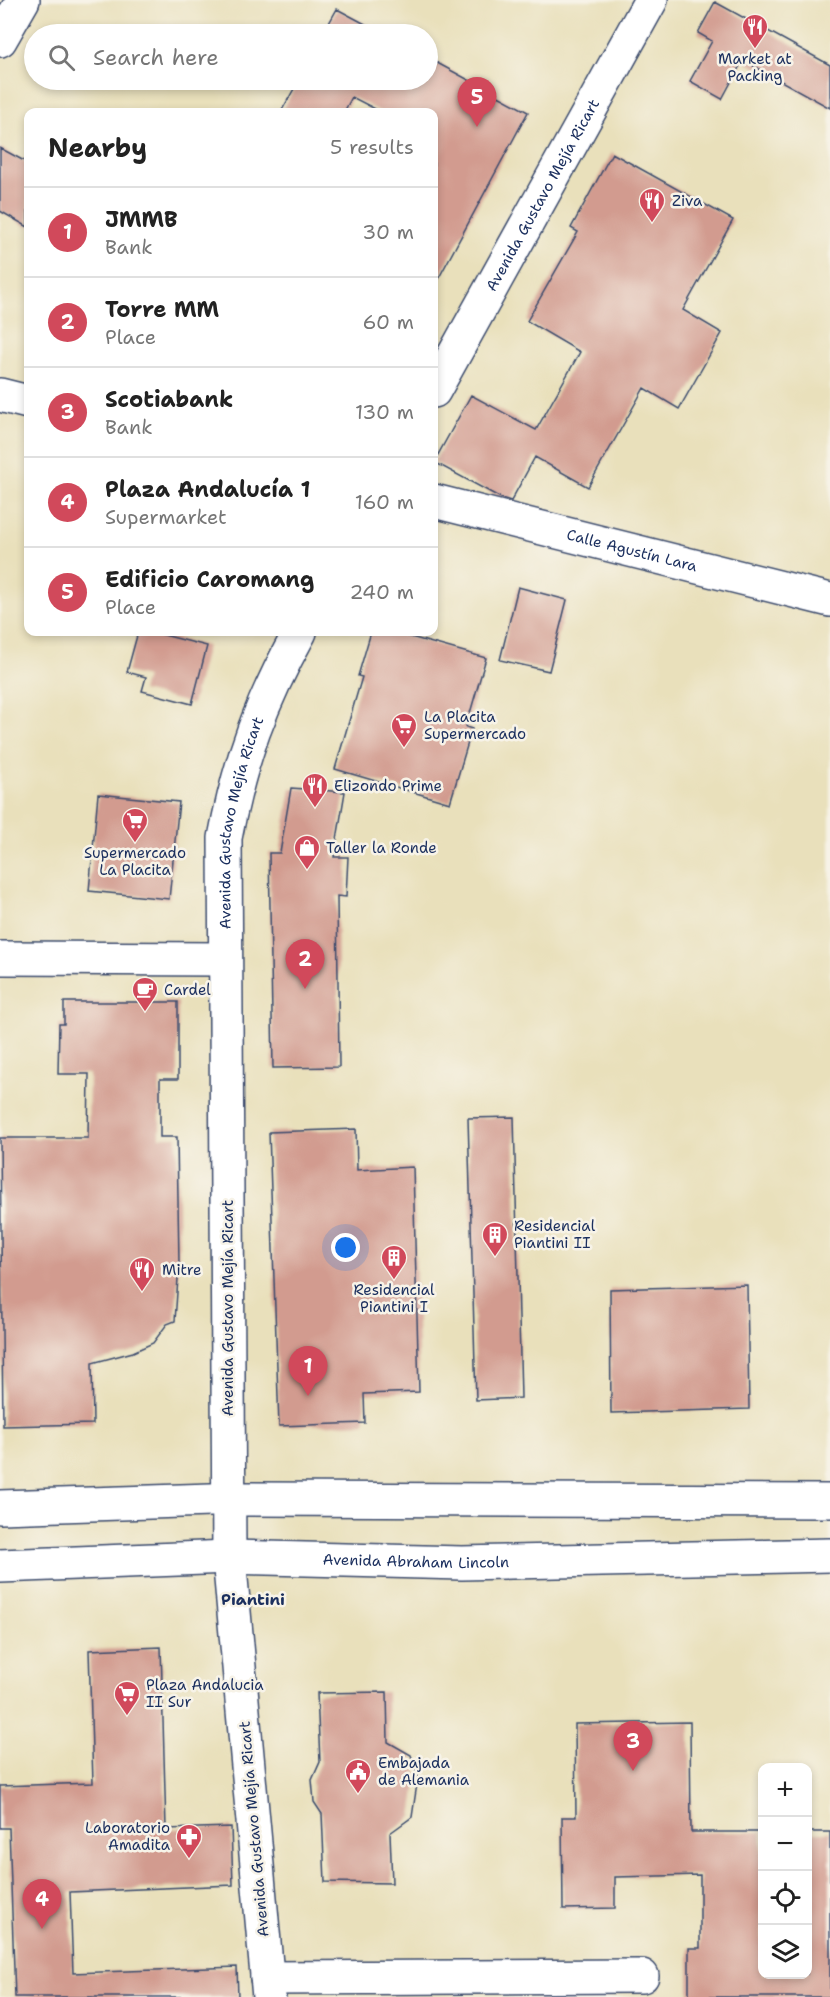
<!DOCTYPE html>
<html lang="en">
<head>
<meta charset="utf-8">
<style>
  body { margin:0; font-family:"Shantell Sans",sans-serif; background:#f6f6f6; color:#222 }
  .controls { position:absolute; right:18px; bottom:18px; display:grid; overflow:hidden; border-radius:12px; box-shadow:0 3px 9px #0003 }
  .controls button { width:54px; height:54px; display:grid; place-items:center; padding:0; border:0; border-bottom:2px solid #e0e0e0; background:#fff; color:#222; font:30px sans-serif }
  .you { position:absolute; left:346px; top:1248px; width:21px; height:21px; margin:-15px; border:4px solid #fff; border-radius:50%; background:#1a73e8; box-shadow:0 0 0 9px #1a73e833 }
  .badge { display:grid; place-items:center; width:39px; height:39px; border-radius:50%; background:#d1495b; color:#fff; font-size:20px; font-weight:700 }
  .pin { position:absolute; translate:-50% -50px; filter:drop-shadow(0 2px 3px #0008) }
  .pin::after { content:''; position:absolute; top:32px; width:21px; height:18px; background:inherit; clip-path:polygon(0 0,100% 0,50% 100%) }
  .list { margin:0; padding:0; list-style:none }
  h2 { display:flex; justify-content:space-between; align-items:center; height:78px; margin:0; padding:0 24px; font-size:26px }
  h2 small { font-size:20px; font-weight:400; color:#767676 }
  .list li { display:grid; grid-template-columns:39px 1fr auto; gap:18px; align-items:center; box-sizing:border-box; height:90px; padding:0 24px; border-top:2px solid #e0e0e0 }
  .list b { display:block; font-size:22px; white-space:nowrap }
  .list p { margin:0; font-size:20px; white-space:nowrap; color:#767676 }
  .list em { font-size:20px; font-style:normal; color:#767676 }
  .icon { flex:none; width:33px; height:33px; fill:none; stroke:currentColor; stroke-width:2; stroke-linecap:round; stroke-linejoin:round }
  .map { position:relative; flex:none; width:830px; height:1997px; overflow:hidden }
  .search { position:absolute; background:#fff; box-shadow:0 3px 9px #0003; left:24px; top:24px; width:414px; height:66px; display:flex; align-items:center; gap:15px; box-sizing:border-box; padding:0 21px; border-radius:33px; color:#767676; font-size:22px }
  .panel { position:absolute; background:#fff; box-shadow:0 3px 9px #0003; left:24px; top:108px; width:414px; height:528px; border-radius:12px }
  .map>svg:first-child { display:block }
  .building { fill:#d29b8f }
  .lines { fill:none; stroke-linecap:round; stroke-linejoin:round }
  .minor-casing { stroke:#3a4a6c; stroke-width:36 }
  .major-casing { stroke:#3a4a6c; stroke-width:36 }
  .minor { stroke:#fff; stroke-width:33 }
  .major { stroke:#fff; stroke-width:33 }
  .labels { text-anchor:middle; dominant-baseline:central; stroke-width:5; stroke-linejoin:round; paint-order:stroke }
  .poi-label { font-size:15px; fill:#1b2f5e; stroke:#f7f3e8; text-anchor:start }
  .street-label { font-size:15px; fill:#1b2f5e; stroke:#f7f3e8 }
  .neighbourhood-label { font-size:16px; font-weight:bold; fill:#1b2f5e; stroke:#f7f3e8 }
</style>
</head>
<body>
<div class="map">
<svg width="830" height="1997" viewBox="0 0 830 1997">
  <rect width="100%" height="100%" fill="#f7f3e8"/>
  <filter id="ink" filterUnits="userSpaceOnUse"><feTurbulence type="fractalNoise" baseFrequency=".0167" numOctaves="2"/><feDisplacementMap in="SourceGraphic" scale="12" xChannelSelector="R" yChannelSelector="G"/><feConvolveMatrix kernelMatrix="1 2 1 2 8 2 1 2 1" color-interpolation-filters="sRGB"/></filter>
  <filter id="wash" filterUnits="userSpaceOnUse"><feTurbulence type="fractalNoise" baseFrequency=".008" numOctaves="4" result="noise"/><feDisplacementMap in="SourceGraphic" scale="24" xChannelSelector="R" yChannelSelector="G"/><feGaussianBlur stdDeviation="1.35" result="paint"/><feColorMatrix in="noise" values="0 0 0 0 0 0 0 0 0 0 0 0 0 0 0 0 0 1.4 0 .05"/><feComposite in="paint" operator="in"/></filter>
  <g filter="url(#wash)">
    <rect width="100%" height="100%" fill="#e9e0bb"/>
    <g id="blocks">
      <path class="building" d="M 715,2 L 830,65 L 830,108 L 743,60 L 722,99 L 690,81 L 712,41 L 698,33 Z
        M 337,9 L 384,34 L 323,34 Z
        M 428,58 L 528,112 L 434,287 L 434,112 L 381,112 L 352,97 L 344,112 L 281,112 L 299,80 L 428,80 Z
        M 0,148 L 28,163 L 28,227 L 0,211 Z
        M 612,153 L 733,220 L 683,310 L 722,333 L 679,409 L 644,388 L 588,487 L 535,457 L 511,501 L 501,498 L 434,462 L 471,395 L 536,430 L 580,352 L 527,321 L 578,232 L 571,228 Z
        M 518,587 L 567,600 L 549,671 L 500,660 Z
        M 138,632 L 152,632 L 207,646 L 192,704 L 142,691 L 146,677 L 127,672 Z
        M 371,632 L 393,632 L 486,658 L 466,727 L 472,729 L 450,803 L 335,769 L 362,677 L 358,676 Z
        M 291,788 L 345,792 L 334,857 L 348,857 L 346,897 L 337,896 L 339,1067 L 273,1068 L 269,853 L 280,853 Z
        M 98,794 L 179,802 L 169,899 L 89,891 Z
        M 64,1002 L 178,1002 L 178,1079 L 160,1079 L 160,1137 L 177,1137 L 179,1264 L 175,1321 L 167,1324 L 153,1343 L 133,1352 L 92,1363 L 93,1424 L 3,1426 L 0,1138 L 88,1138 L 89,1074 L 58,1074 L 59,1024 L 64,1024 Z
        M 514,1117 L 521,1398 L 476,1400 L 468,1118 Z
        M 356,1129 L 357,1170 L 413,1167 L 419,1392 L 364,1394 L 365,1423 L 279,1426 L 269,1132 Z
        M 747,1285 L 749,1409 L 611,1413 L 610,1289 Z
        M 161,1647 L 166,1829 L 231,1827 L 233,1885 L 70,1892 L 73,1973 L 237,1967 L 238,1997 L 15,1997 L 9,1828 L 0,1828 L 0,1786 L 93,1783 L 89,1650 Z
        M 387,1692 L 388,1742 L 411,1755 L 418,1777 L 412,1817 L 390,1833 L 392,1883 L 325,1882 L 322,1814 L 314,1802 L 312,1780 L 320,1762 L 317,1693 Z
        M 690,1722 L 691,1832 L 762,1832 L 762,1974 L 807,1974 L 807,1832 L 830,1832 L 830,1997 L 689,1997 L 689,1948 L 700,1948 L 700,1875 L 615,1877 L 615,1908 L 563,1909 L 562,1817 L 576,1817 L 575,1724 Z"/>
    </g>
  </g>
  <g filter="url(#ink)">
    <use href="#blocks" fill-opacity="0" stroke="#3a4a6c" stroke-width="1.5"/>
    <g class="lines">
      <defs>
        <g id="minor">
          <path d="M 0,40 L 23,0"/>
          <path id="s1" d="M 434,391 L 651,0"/>
          <path d="M 0,395 L 28,402"/>
          <path id="s2" d="M 434,501 L 830,600"/>
          <path d="M 0,958 L 225,959"/>
          <path d="M 267,1978 L 642,1976"/>
          <path id="s3" d="M 269,1997 L 229,1557 L 225,838 C 240,759 261,702 300,632"/>
        </g>
        <g id="major">
          <path d="M 0,1507 L 241,1499 L 830,1501"/>
          <path id="s4" d="M 0,1566 L 229,1557 L 462,1563 L 830,1555"/>
        </g>
      </defs>
      <use href="#minor" class="minor-casing"/>
      <use href="#major" class="major-casing"/>
      <use href="#minor" class="minor"/>
      <use href="#major" class="major"/>
    </g>
  </g>
  <defs>
    <symbol id="restaurant-pin" viewBox="-11 -11 22 30"><path d="M0 17L-7.5 6A9.5 9.5 0 1 1 7.5 6Z" fill="#d1495b" stroke="#f7f3e8"/><path d="M-5-6h1v4h1v-4h1v4h1v-4h1v5L-1.5 .5V6h-2V.5L-5-1ZM5-6V6H3V1.5H1.5Q1.5-4 5-6Z" fill="#fff"/></symbol>
    <symbol id="supermarket-pin" viewBox="-11 -11 22 30"><path d="M0 17L-7.5 6A9.5 9.5 0 1 1 7.5 6Z" fill="#d1495b" stroke="#f7f3e8"/><path d="M-6-5.5h2.5l.6 2H6L4.5 2H-2.5L-4.4-4H-6ZM-1.5 3.2a1.3 1.3 0 1 0 .1 0ZM3 3.2a1.3 1.3 0 1 0 .1 0Z" fill="#fff"/></symbol>
    <symbol id="shop-pin" viewBox="-11 -11 22 30"><path d="M0 17L-7.5 6A9.5 9.5 0 1 1 7.5 6Z" fill="#d1495b" stroke="#f7f3e8"/><path d="M-5-2.5h2.3a2.7 3.5 0 0 1 5.4 0H5L5.5 6h-11ZM-1.5-2.5h3a1.5 2.3 0 0 0-3 0Z" fill="#fff"/></symbol>
    <symbol id="cafe-pin" viewBox="-11 -11 22 30"><path d="M0 17L-7.5 6A9.5 9.5 0 1 1 7.5 6Z" fill="#d1495b" stroke="#f7f3e8"/><path d="M-5.5-4.5H6V0H3Q3 3.5 0 3.5H-2.5Q-5.5 3.5-5.5 0ZM3-3.2v2h1.7v-2ZM-6 4.5H4V6H-6Z" fill="#fff"/></symbol>
    <symbol id="building-pin" viewBox="-11 -11 22 30"><path d="M0 17L-7.5 6A9.5 9.5 0 1 1 7.5 6Z" fill="#d1495b" stroke="#f7f3e8"/><path d="M-4-6H4V6H1V3H-1V6H-4ZM-2.5-4.3h1.7v1.8h-1.7ZM.8-4.3h1.7v1.8H.8ZM-2.5-1h1.7V.8h-1.7ZM.8-1h1.7V.8H.8Z" fill="#fff"/></symbol>
    <symbol id="civic-pin" viewBox="-11 -11 22 30"><path d="M0 17L-7.5 6A9.5 9.5 0 1 1 7.5 6Z" fill="#d1495b" stroke="#f7f3e8"/><path d="M-.6-6.5H3V-4.5H.6V-3L4-1V1h2V6H-6V1h2V-1L-.6-3ZM-1.2 2.5V6h2.4V2.5Z" fill="#fff"/></symbol>
    <symbol id="pharmacy-pin" viewBox="-11 -11 22 30"><path d="M0 17L-7.5 6A9.5 9.5 0 1 1 7.5 6Z" fill="#d1495b" stroke="#f7f3e8"/><path d="M-2-6h4v4h4v4h-4v4h-4v-4h-4v-4h4Z" fill="#fff"/></symbol>
  </defs>
  <g fill-rule="evenodd">
    <use href="#restaurant-pin" x="740" y="12" width="30" height="40"/>
    <use href="#restaurant-pin" x="637" y="186" width="30" height="40"/>
    <use href="#supermarket-pin" x="389" y="711" width="30" height="40"/>
    <use href="#restaurant-pin" x="300" y="771" width="30" height="40"/>
    <use href="#supermarket-pin" x="120" y="806" width="30" height="40"/>
    <use href="#shop-pin" x="292" y="833" width="30" height="40"/>
    <use href="#cafe-pin" x="130" y="975" width="30" height="40"/>
    <use href="#building-pin" x="480" y="1220" width="30" height="40"/>
    <use href="#building-pin" x="379" y="1243" width="30" height="40"/>
    <use href="#restaurant-pin" x="127" y="1255" width="30" height="40"/>
    <use href="#supermarket-pin" x="112" y="1679" width="30" height="40"/>
    <use href="#civic-pin" x="343" y="1757" width="30" height="40"/>
    <use href="#pharmacy-pin" x="174" y="1822" width="30" height="40"/>
  </g>
  <g class="labels">
    <g class="poi-label">
      <text x="755" y="59" text-anchor="middle">Market at<tspan x="755" dy="17">Packing</tspan></text>
      <text x="672" y="201">Ziva</text>
      <text x="424" y="717">La Placita<tspan x="424" dy="17">Supermercado</tspan></text>
      <text x="334" y="786">Elizondo Prime</text>
      <text x="326" y="848">Taller la Ronde</text>
      <text x="135" y="853" text-anchor="middle">Supermercado<tspan x="135" dy="17">La Placita</tspan></text>
      <text x="164" y="990">Cardel</text>
      <text x="514" y="1226">Residencial<tspan x="514" dy="17">Piantini II</tspan></text>
      <text x="162" y="1270">Mitre</text>
      <text x="394" y="1290" text-anchor="middle">Residencial<tspan x="394" dy="17">Piantini I</tspan></text>
      <text x="146" y="1685">Plaza Andalucia<tspan x="146" dy="17">II Sur</tspan></text>
      <text x="378" y="1763">Embajada<tspan x="378" dy="17">de Alemania</tspan></text>
      <text x="170" y="1828" text-anchor="end">Laboratorio<tspan x="170" dy="17">Amadita</tspan></text>
    </g>
    <g class="street-label">
      <text stroke="none"><textPath href="#s1" startOffset="224">Avenida Gustavo Mejía Ricart</textPath></text>
      <text stroke="none"><textPath href="#s2" startOffset="204">Calle Agustín Lara</textPath></text>
      <text stroke="none"><textPath href="#s3" startOffset="1178">Avenida Gustavo Mejía Ricart</textPath></text>
      <text transform="translate(228 1308) rotate(-90)">Avenida Gustavo Mejía Ricart</text>
      <text stroke="none"><textPath href="#s4" startOffset="416">Avenida Abraham Lincoln</textPath></text>
      <text transform="translate(254 1829) rotate(-95)">Avenida Gustavo Mejía Ricart</text>
    </g>
    <g class="neighbourhood-label">
      <text x="253" y="1599">Piantini</text>
    </g>
  </g>
</svg>
<div class="controls">
<button>+</button>
<button>−</button>
<button><svg class="icon" aria-label="locate" viewBox="0 0 24 24"><circle cx="12" cy="12" r="6"/><path d="M12 2v4M12 18v4M2 12h4M18 12h4"/></svg></button>
<button><svg class="icon" aria-label="layers" viewBox="0 0 24 24"><path d="M12 4l9 5-9 5-9-5zM3 14l9 5 9-5"/></svg></button>
</div>
<div class="you"></div>
<div class="pin badge" style="left:308px;top:1396px">1</div>
<div class="pin badge" style="left:305px;top:989px">2</div>
<div class="pin badge" style="left:633px;top:1771px">3</div>
<div class="pin badge" style="left:42px;top:1929px">4</div>
<div class="pin badge" style="left:477px;top:127px">5</div>
<div class="search"><svg class="icon" aria-label="search" viewBox="0 0 24 24"><circle cx="10" cy="10" r="6"/><path d="M15 15l6 6"/></svg>Search here</div>
<section class="panel">
<h2>Nearby<small>5 results</small></h2>
<ul class="list">
<li><span class="badge">1</span><div><b>JMMB</b><p>Bank</p></div><em>30 m</em></li>
<li><span class="badge">2</span><div><b>Torre MM</b><p>Place</p></div><em>60 m</em></li>
<li><span class="badge">3</span><div><b>Scotiabank</b><p>Bank</p></div><em>130 m</em></li>
<li><span class="badge">4</span><div><b>Plaza Andalucía 1</b><p>Supermarket</p></div><em>160 m</em></li>
<li><span class="badge">5</span><div><b>Edificio Caromang</b><p>Place</p></div><em>240 m</em></li>
</ul>
</section>
</div>
</body>
</html>
